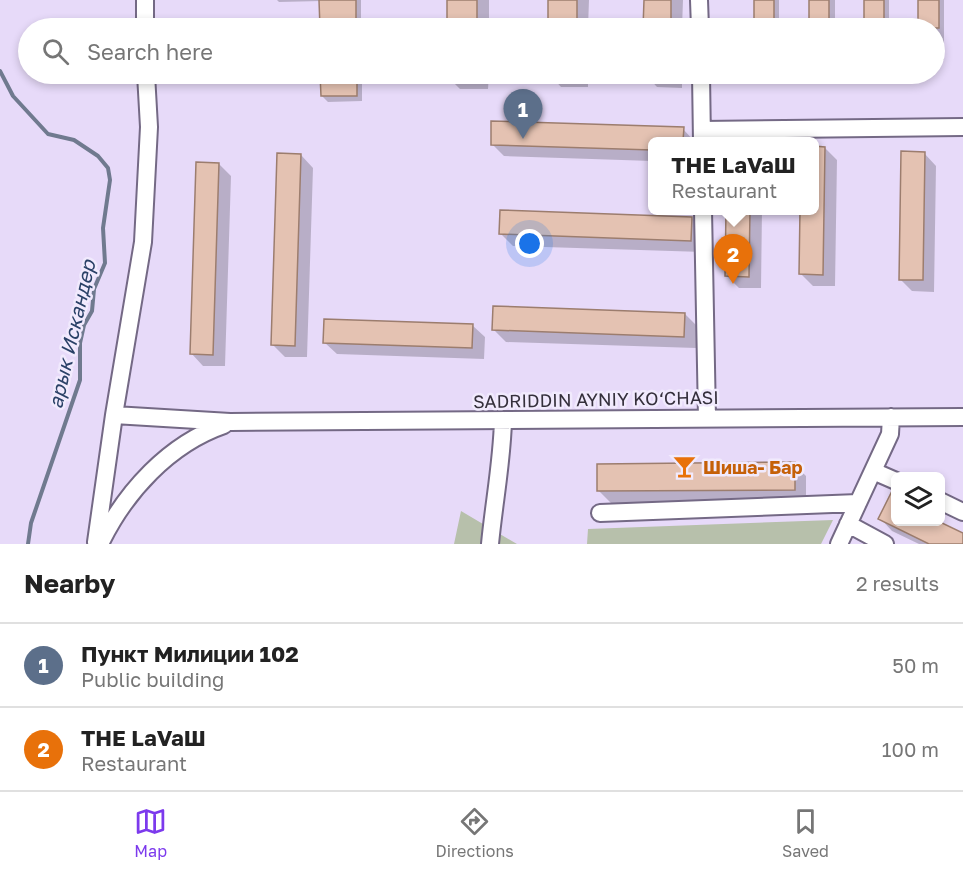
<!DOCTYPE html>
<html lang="en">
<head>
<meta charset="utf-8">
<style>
  body { margin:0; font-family:"Golos Text",sans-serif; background:#f2f2f2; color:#222 }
  .controls { position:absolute; right:18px; bottom:18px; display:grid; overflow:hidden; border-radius:9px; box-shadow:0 3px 9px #0003 }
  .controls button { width:54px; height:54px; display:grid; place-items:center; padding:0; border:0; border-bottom:2px solid #e0e0e0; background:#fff; color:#222; font:30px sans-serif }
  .you { position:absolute; left:530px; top:244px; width:21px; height:21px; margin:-15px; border:4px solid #fff; border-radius:50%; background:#1a73e8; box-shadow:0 0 0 9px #1a73e833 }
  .badge { display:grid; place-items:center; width:39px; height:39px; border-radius:50%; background:#7c3aed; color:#fff; font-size:20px; font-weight:700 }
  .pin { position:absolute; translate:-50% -50px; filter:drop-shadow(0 2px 3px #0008) }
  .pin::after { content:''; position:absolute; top:32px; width:21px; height:18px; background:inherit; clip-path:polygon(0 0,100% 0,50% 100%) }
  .popup { position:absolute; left:648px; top:137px; width:171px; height:78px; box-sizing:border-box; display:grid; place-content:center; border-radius:9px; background:#fff; filter:drop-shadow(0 2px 4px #0005); font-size:20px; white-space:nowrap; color:#767676 }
  .popup b { font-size:22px; color:#222 }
  .popup::after { content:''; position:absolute; left:50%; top:100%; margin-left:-12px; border:12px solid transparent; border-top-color:#fff }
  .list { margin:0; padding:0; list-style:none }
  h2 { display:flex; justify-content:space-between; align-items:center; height:78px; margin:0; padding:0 24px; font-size:26px }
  h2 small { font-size:20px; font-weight:400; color:#767676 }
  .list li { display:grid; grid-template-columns:39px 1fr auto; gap:18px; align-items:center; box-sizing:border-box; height:84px; padding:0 24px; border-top:2px solid #e0e0e0 }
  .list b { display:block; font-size:22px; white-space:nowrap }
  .list p { margin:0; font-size:20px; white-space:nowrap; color:#767676 }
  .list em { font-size:20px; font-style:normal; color:#767676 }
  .icon { flex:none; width:33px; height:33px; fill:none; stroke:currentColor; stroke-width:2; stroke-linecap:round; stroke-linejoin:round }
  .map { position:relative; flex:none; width:963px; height:544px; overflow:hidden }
  .search { position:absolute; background:#fff; box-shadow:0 3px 9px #0003; left:18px; right:18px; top:18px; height:66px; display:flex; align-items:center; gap:15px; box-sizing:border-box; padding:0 21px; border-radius:33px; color:#767676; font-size:22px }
  .sheet { height:246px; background:#fff }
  nav { display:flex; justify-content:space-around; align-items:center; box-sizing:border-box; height:84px; border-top:2px solid #e0e0e0; background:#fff; font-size:16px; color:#767676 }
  nav a { display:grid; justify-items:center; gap:3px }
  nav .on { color:#7c3aed }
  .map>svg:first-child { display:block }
  .green { fill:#b7c0ab }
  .shadow { fill:#0003 }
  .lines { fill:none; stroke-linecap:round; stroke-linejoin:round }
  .stream { stroke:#707a8f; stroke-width:4 }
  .building { fill:#e4c2b2; stroke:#9c7d6e; stroke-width:1.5 }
  .minor-casing { stroke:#746985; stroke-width:20 }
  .minor { stroke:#fff; stroke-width:16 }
  .labels { text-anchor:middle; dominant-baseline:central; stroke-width:5; stroke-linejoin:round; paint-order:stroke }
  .street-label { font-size:18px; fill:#35303c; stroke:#f1eafd }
  .food-label { font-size:18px; font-weight:bold; fill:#c56008; stroke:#f1eafd; text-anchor:start }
  .water-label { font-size:20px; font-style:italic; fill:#2a4167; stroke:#f1eafd }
</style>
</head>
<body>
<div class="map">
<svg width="963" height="544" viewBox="0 0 963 544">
  <rect width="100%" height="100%" fill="#e7daf9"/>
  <path class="green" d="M 461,511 L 517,544 L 454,544 Z
    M 833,520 L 821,544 L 587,544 L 588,529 Z"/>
  <path class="shadow" d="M 277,0 L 361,0 L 361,28 L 321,28 L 321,1 L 279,2 Z
    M 448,0 L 489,0 L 489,28 L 448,28 Z
    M 550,0 L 589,0 L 588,28 L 549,28 Z
    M 645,0 L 683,0 L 682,28 L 645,28 Z
    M 755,0 L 779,0 L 779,28 L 755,28 Z
    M 810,0 L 835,0 L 835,28 L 810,28 Z
    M 865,0 L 889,0 L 889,28 L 865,28 Z
    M 920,0 L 944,0 L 944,60 L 934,60 L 934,28 L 920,28 Z
    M 322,74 L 362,74 L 362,101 L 328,102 L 322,96 Z
    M 448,74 L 489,74 L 488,89 L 460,89 L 448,77 Z
    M 549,74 L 588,74 L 588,87 L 561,87 Z
    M 645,74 L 682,74 L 682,88 L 657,87 Z
    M 683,129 L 695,142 L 652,142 L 652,161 L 504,156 L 492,144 Z
    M 825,148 L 837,160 L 835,286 L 813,286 L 801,274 Z
    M 924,153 L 936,166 L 934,292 L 912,291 L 900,279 Z
    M 301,155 L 313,168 L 307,357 L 285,357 L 273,345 Z
    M 219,164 L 231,176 L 225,366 L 203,366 L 191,353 Z
    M 728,210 L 762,210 L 761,288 L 739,288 L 727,276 Z
    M 692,218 L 704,230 L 703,252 L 513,246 L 501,234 Z
    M 685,314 L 697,326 L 696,348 L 506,342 L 494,330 Z
    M 472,325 L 485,337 L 484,359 L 337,354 L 324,342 Z
    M 794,464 L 806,476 L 806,502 L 611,503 L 598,490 Z
    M 880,518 L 896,522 L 937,522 L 963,534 L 963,544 L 919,544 L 892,531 Z"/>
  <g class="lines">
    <path class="stream" d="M 0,71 L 13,96 L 48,134 L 74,140 L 98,156 L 108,168 L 110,180 L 103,228 L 105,263 L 94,289 L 92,311 L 84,325 L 80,343 L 80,380 L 31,523 L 28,544"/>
  </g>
  <path class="building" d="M 319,0 L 356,0 L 356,28 L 320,28 Z
    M 447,0 L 477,0 L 477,28 L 447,28 Z
    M 548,0 L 577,0 L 577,28 L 548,28 Z
    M 644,0 L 671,0 L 671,28 L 643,28 Z
    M 754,0 L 774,0 L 774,28 L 754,28 Z
    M 809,0 L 829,0 L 829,28 L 809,28 Z
    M 864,0 L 884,0 L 884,28 L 864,28 Z
    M 918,0 L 939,0 L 939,28 L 918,28 Z
    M 320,74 L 357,74 L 357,96 L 321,96 Z
    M 491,121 L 684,127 L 683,141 L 652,141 L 652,150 L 491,145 Z
    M 814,146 L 825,147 L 823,275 L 799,274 L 800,210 L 814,210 Z
    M 901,151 L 925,152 L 923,280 L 899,280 Z
    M 277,153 L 301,154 L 295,346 L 271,345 Z
    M 196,162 L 219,163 L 213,355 L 190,354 Z
    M 500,210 L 692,217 L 691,241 L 499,234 Z
    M 726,210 L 750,210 L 749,277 L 725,276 Z
    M 493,306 L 685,313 L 684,337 L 492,330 Z
    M 324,319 L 473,324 L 472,348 L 323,343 Z
    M 795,462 L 795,490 L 597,491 L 597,464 Z
    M 892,491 L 896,491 L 896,522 L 940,522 L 963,533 L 963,544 L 929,544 L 878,519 Z"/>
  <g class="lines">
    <defs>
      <path id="minor" d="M 145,0 L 145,28
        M 699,0 L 700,28
        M 146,74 L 149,127 L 143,242 L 114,415 L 230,422 L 963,417
        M 701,74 L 702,142
        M 702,130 L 963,127
        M 703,210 L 707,418
        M 873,471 L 896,481
        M 940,501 L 963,512
        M 600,513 L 858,503
        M 848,524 L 885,544
        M 96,542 L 114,415
        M 100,544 C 125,492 169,444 224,425
        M 490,544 C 494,502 502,462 503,420
        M 839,544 L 890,434 L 891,417"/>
    </defs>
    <use href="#minor" class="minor-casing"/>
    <use href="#minor" class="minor"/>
  </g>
  <defs>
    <symbol id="bar-bare" viewBox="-9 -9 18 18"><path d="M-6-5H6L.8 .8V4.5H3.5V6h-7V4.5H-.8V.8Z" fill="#e8710a" stroke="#f1eafd" stroke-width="2.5" paint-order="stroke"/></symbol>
  </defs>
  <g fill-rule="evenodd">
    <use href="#bar-bare" x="668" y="450" width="33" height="33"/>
  </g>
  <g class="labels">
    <g class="street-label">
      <text transform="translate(596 399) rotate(-1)">SADRIDDIN AYNIY KO‘CHASI</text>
    </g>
    <g class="food-label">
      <text x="703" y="467">Шиша- Бар</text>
    </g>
    <g class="water-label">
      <text transform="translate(71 334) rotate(-77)">арык Искандер</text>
    </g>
  </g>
</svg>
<div class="controls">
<button><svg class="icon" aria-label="layers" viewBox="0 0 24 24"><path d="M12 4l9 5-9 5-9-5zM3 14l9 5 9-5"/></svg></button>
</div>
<div class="you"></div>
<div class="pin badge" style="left:523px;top:139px;background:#5c6f8a">1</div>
<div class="pin badge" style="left:733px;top:284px;background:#e8710a">2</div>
<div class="popup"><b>THE LaVaШ</b>Restaurant</div>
<div class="search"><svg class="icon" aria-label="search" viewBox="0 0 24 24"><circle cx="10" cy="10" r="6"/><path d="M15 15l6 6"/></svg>Search here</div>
</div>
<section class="sheet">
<h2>Nearby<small>2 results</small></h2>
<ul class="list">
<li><span class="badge" style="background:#5c6f8a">1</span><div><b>Пункт Милиции 102</b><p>Public building</p></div><em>50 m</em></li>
<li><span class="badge" style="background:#e8710a">2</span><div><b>THE LaVaШ</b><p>Restaurant</p></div><em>100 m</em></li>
</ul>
</section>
<nav>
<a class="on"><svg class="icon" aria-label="map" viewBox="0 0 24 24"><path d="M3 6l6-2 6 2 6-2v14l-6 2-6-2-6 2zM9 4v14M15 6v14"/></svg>Map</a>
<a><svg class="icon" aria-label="directions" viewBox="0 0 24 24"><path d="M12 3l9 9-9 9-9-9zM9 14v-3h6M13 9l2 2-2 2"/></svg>Directions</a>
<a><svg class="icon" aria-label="saved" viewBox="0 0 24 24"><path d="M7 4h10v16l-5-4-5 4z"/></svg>Saved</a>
</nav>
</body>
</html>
